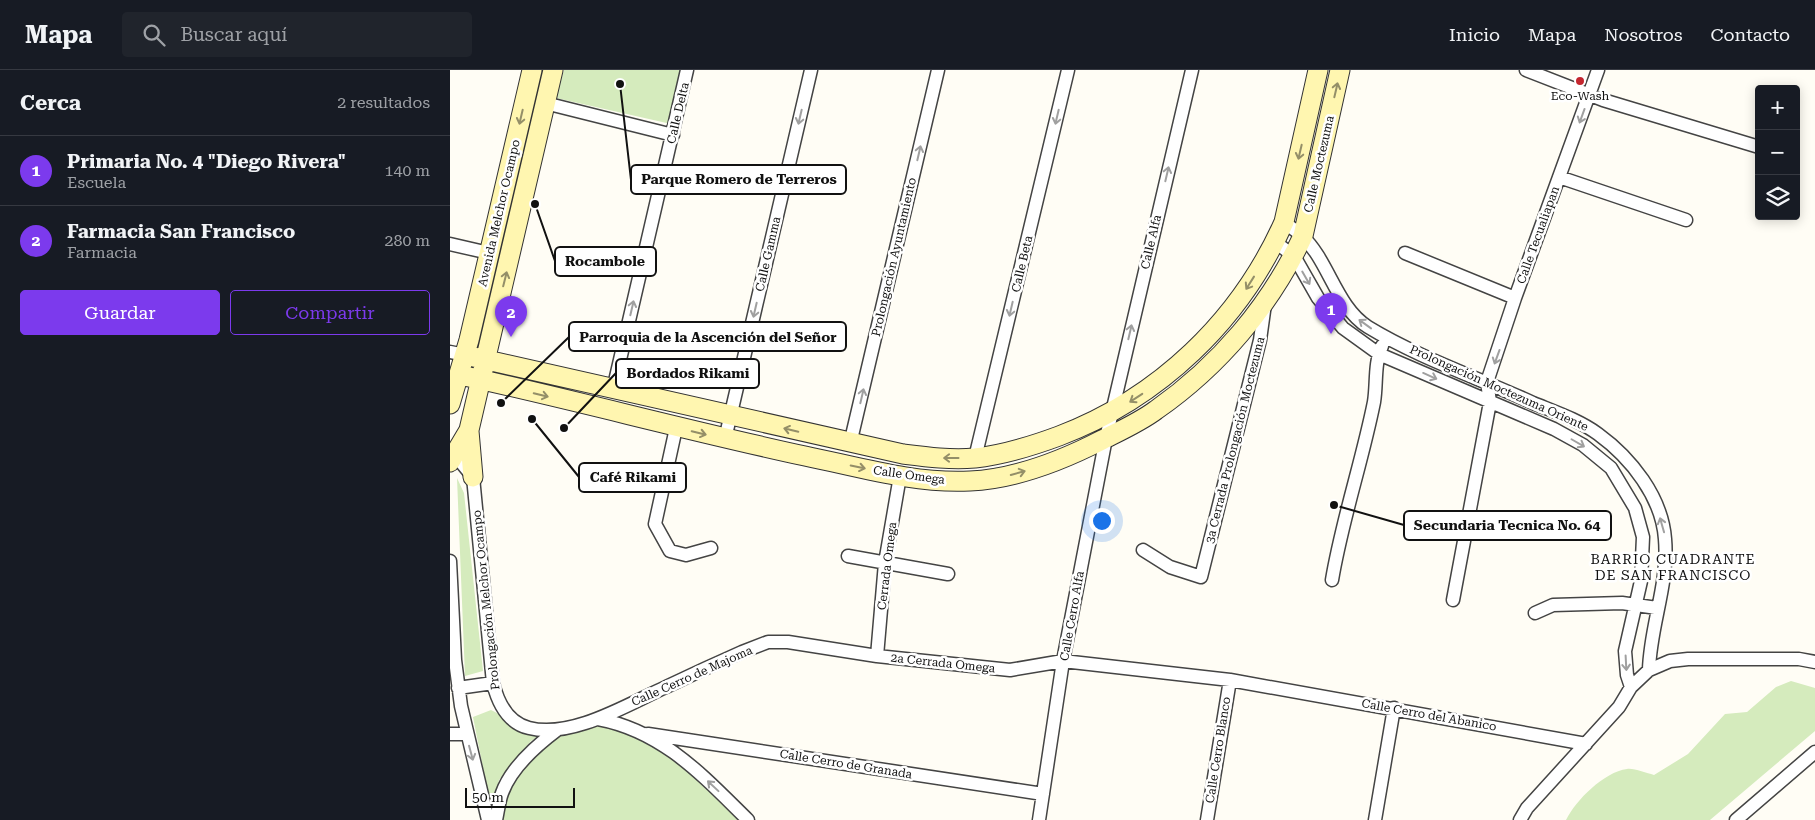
<!DOCTYPE html>
<html lang="es">
<head>
<meta charset="utf-8">
<style>
  body { margin:0; font-family:"Roboto Serif",serif; background:#20242c; color:#f1f3f6 }
  .controls { position:absolute; right:15px; top:15px; display:grid; overflow:hidden; border-radius:5px; box-shadow:0 2px 12px #0003 }
  .controls button { width:45px; height:45px; display:grid; place-items:center; padding:0; border:0; border-bottom:1px solid #363941; background:#171b24; color:#f1f3f6; font:25px sans-serif }
  .scale { position:absolute; left:15px; bottom:12px; width:110px; box-sizing:border-box; padding-left:5px; border:2px solid #111; border-top:0; font-size:14px; line-height:18px; white-space:nowrap; color:#111; -webkit-text-stroke:4px #fff; paint-order:stroke }
  .you { position:absolute; left:651px; top:450px; width:18px; height:18px; margin:-12px; border:4px solid #fff; border-radius:50%; background:#1a73e8; box-shadow:0 0 0 8px #1a73e833 }
  .badge { display:grid; place-items:center; width:32px; height:32px; border-radius:50%; background:#7c3aed; color:#fff; font-size:16px; font-weight:700 }
  .pin { position:absolute; translate:-50% -41px; filter:drop-shadow(0 1px 2px #0008) }
  .pin::after { content:''; position:absolute; top:26px; width:18px; height:15px; background:inherit; clip-path:polygon(0 0,100% 0,50% 100%) }
  .list { margin:0; padding:0; list-style:none }
  h2 { display:flex; justify-content:space-between; align-items:center; height:65px; margin:0; padding:0 20px; font-size:21px }
  h2 small { font-size:16px; font-weight:400; color:#9ea1a6 }
  .list li { display:grid; grid-template-columns:32px 1fr auto; gap:15px; align-items:center; box-sizing:border-box; height:70px; padding:0 20px; border-top:1px solid #363941 }
  .list b { display:block; font-size:19px; white-space:nowrap }
  .list p { margin:0; font-size:16px; white-space:nowrap; color:#9ea1a6 }
  .list em { font-size:16px; font-style:normal; color:#9ea1a6 }
  .actions { display:flex; gap:10px; padding:15px 20px }
  .actions a { flex:1; padding:11px 0; border:1px solid #7c3aed; border-radius:5px; text-align:center; font-size:18px; color:#7c3aed }
  .actions .main { background:#7c3aed; color:#fff }
  .icon { flex:none; width:28px; height:28px; fill:none; stroke:currentColor; stroke-width:2; stroke-linecap:round; stroke-linejoin:round }
  .map { position:relative; flex:none; width:1365px; height:750px; overflow:hidden }
  header { display:flex; align-items:center; gap:30px; box-sizing:border-box; height:70px; padding:0 25px; background:#171b24; border-bottom:1px solid #363941 }
  header strong { font-size:24px }
  nav { display:flex; gap:28px; margin-inline-start:auto; font-size:18px }
  .search { width:350px; height:45px; background:#20242c; display:flex; align-items:center; gap:12px; box-sizing:border-box; padding:0 18px; border-radius:5px; color:#9ea1a6; font-size:19px }
  main { display:flex }
  aside { flex:1; background:#171b24 }
  .map>svg:first-child { display:block }
  .green { fill:#d5ebbd }
  .lines { fill:none; stroke-linecap:round; stroke-linejoin:round }
  .street-casing { stroke:#444; stroke-width:15 }
  .secondary-casing { stroke:#333; stroke-width:21 }
  .street { stroke:#fff; stroke-width:12 }
  .secondary { stroke:#fff6b0; stroke-width:19 }
  .oneway { stroke:#948f68 }
  .oneway2 { stroke:#a0a0a0 }
  .poi-dot { fill:#c4262e; stroke:#fff; stroke-width:2 }
  .labels { text-anchor:middle; dominant-baseline:central; stroke-width:5; stroke-linejoin:round; paint-order:stroke }
  .poi-label { font-size:12px; fill:#111; stroke:#fff }
  .street-label { font-size:12px; fill:#111; stroke:#fff }
  .neighbourhood-label { font-size:14px; letter-spacing:1px; fill:#111; stroke:#fff }
  .leader { fill:none; stroke:#111; stroke-width:2 }
  .callout-dot { fill:#111; stroke:#fff; stroke-width:2 }
  .callout { fill:#fff; stroke:#111; stroke-width:2 }
  .callout-label { font-size:14px; text-anchor:middle; font-weight:bold; fill:#111 }
</style>
</head>
<body>
<header>
<strong>Mapa</strong>
<div class="search"><svg class="icon" aria-label="search" viewBox="0 0 24 24"><circle cx="10" cy="10" r="6"/><path d="M15 15l6 6"/></svg>Buscar aquí</div>
<nav><a>Inicio</a><a>Mapa</a><a>Nosotros</a><a>Contacto</a></nav>
</header>
<main>
<aside>
<h2>Cerca<small>2 resultados</small></h2>
<ul class="list">
<li><span class="badge">1</span><div><b>Primaria No. 4 &quot;Diego Rivera&quot;</b><p>Escuela</p></div><em>140 m</em></li>
<li><span class="badge">2</span><div><b>Farmacia San Francisco</b><p>Farmacia</p></div><em>280 m</em></li>
</ul>
<div class="actions"><a class="main">Guardar</a><a>Compartir</a></div>
</aside>
<div class="map">
<svg width="1365" height="750" viewBox="0 0 1365 750">
  <rect width="100%" height="100%" fill="#fffdf5"/>
  <path class="green" d="M 88,0 L 97,0 L 31,281 L 22,277 Z
    M 114,0 L 233,0 L 221,54 L 106,28 Z
    M 7,408 L 14,423 L 33,601 L 15,606 Z
    M 1341,611 L 1365,618 L 1365,661 L 1260,750 L 1116,750 C 1126,730 1154,702 1177,699 C 1184,698 1196,703 1204,705 L 1238,684 L 1275,644 L 1297,642 L 1326,617 Z
    M 41,640 L 91,665 L 81,671 L 49,710 L 42,743 L 23,647 Z
    M 161,655 L 197,669 L 249,705 L 295,750 L 52,750 L 59,719 L 71,701 L 101,670 L 127,659 Z"/>
  <g class="lines">
    <defs>
      <path id="street" d="M 1076,0 L 1153,30 L 1309,77
        M 95,33 L 223,65
        M 1109,107 L 1236,150
        M 834,152 C 840,157 847,161 852,166 C 879,191 886,237 918,257 C 969,288 1029,308 1083,333 C 1105,342 1129,350 1148,364 C 1181,388 1212,427 1215,469 C 1219,514 1200,556 1199,600
        M 825,172 L 844,186 L 868,228 L 893,258 L 929,284 L 1104,359 L 1133,375 L 1161,398 L 1185,438 L 1193,467 L 1191,511 L 1175,581 L 1177,605 L 1181,617
        M 0,174 L 39,183
        M 955,183 L 1065,228
        M 0,282 L 15,285
        M 163,320 L 237,0
        M 226,358 L 205,454 L 220,481 L 236,485 L 261,478
        M 275,369 L 361,0
        M 400,374 L 488,0
        M 1,380 L 23,407 L 43,613 C 48,633 58,653 79,658 C 122,669 178,634 216,617 C 241,605 267,593 292,582 L 318,572 L 338,572 L 427,586 L 560,600 L 613,591 L 780,610 L 1136,674
        M 525,388 L 618,0
        M 693,480 L 720,497 L 751,507 L 810,270 L 815,234
        M 398,486 L 498,504
        M 0,491 L 5,590 L 11,636 L 38,750
        M 882,510 C 892,450 912,392 924,332 C 927,314 924,293 932,276
        M 1003,530 L 1040,332 L 1037,312 L 1065,228 L 1148,0
        M 1085,543 L 1103,535 L 1172,533 L 1207,538
        M 427,586 L 435,493 L 450,406
        M 8,618 L 43,613
        M 148,649 C 213,661 253,706 298,750
        M 0,664 L 16,664
        M 198,664 L 593,724
        M 46,750 C 48,741 49,731 52,723 C 61,698 87,675 107,660
        M 589,750 L 613,591 L 656,368 L 742,0
        M 757,750 L 780,610
        M 925,750 L 944,638
        M 1070,750 L 1077,738 L 1169,637 L 1181,617 L 1199,600 L 1220,591 L 1238,589 L 1349,589 L 1365,592
        M 1286,750 L 1365,682"/>
      <path id="secondary" d="M 15,285 L 453,384 C 477,387 500,390 525,388 C 553,385 582,376 609,366 C 709,328 790,251 834,152 L 868,0
        M 10,305 C 125,330 239,361 355,386 C 409,397 465,414 520,411 C 566,409 611,391 652,370 C 670,361 690,352 706,340 C 769,296 820,236 853,166 L 890,0
        M 0,334 L 19,270 L 82,0
        M 19,361 L 23,407
        M 0,392 L 19,360 L 103,0"/>
    </defs>
    <use href="#street" class="street-casing"/>
    <use href="#secondary" class="secondary-casing"/>
    <use href="#street" class="street"/>
    <use href="#secondary" class="secondary"/>
  </g>
  <defs><path id="oneway-shaft" d="M-6 0H5M1.5-3L5.5 0L1.5 3" fill="none" stroke-width="1.6" stroke-linecap="round" stroke-linejoin="round" transform="scale(1.25)"/></defs>
  <g class="oneway">
    <use href="#oneway-shaft" transform="translate(886 20) rotate(-77)"/>
    <use href="#oneway-shaft" transform="translate(71 47) rotate(103)"/>
    <use href="#oneway-shaft" transform="translate(850 82) rotate(103)"/>
    <use href="#oneway-shaft" transform="translate(55 209) rotate(-76)"/>
    <use href="#oneway-shaft" transform="translate(800 213) rotate(122)"/>
    <use href="#oneway-shaft" transform="translate(91 325) rotate(14)"/>
    <use href="#oneway-shaft" transform="translate(686 328) rotate(147)"/>
    <use href="#oneway-shaft" transform="translate(341 360) rotate(-167)"/>
    <use href="#oneway-shaft" transform="translate(249 363) rotate(13)"/>
    <use href="#oneway-shaft" transform="translate(501 388) rotate(-180)"/>
    <use href="#oneway-shaft" transform="translate(408 397) rotate(12)"/>
    <use href="#oneway-shaft" transform="translate(568 403) rotate(-16)"/>
  </g>
  <g class="oneway2">
    <use href="#oneway-shaft" transform="translate(1132 46) rotate(110)"/>
    <use href="#oneway-shaft" transform="translate(350 47) rotate(103)"/>
    <use href="#oneway-shaft" transform="translate(607 47) rotate(103)"/>
    <use href="#oneway-shaft" transform="translate(469 83) rotate(-77)"/>
    <use href="#oneway-shaft" transform="translate(717 104) rotate(-77)"/>
    <use href="#oneway-shaft" transform="translate(856 208) rotate(60)"/>
    <use href="#oneway-shaft" transform="translate(182 238) rotate(-77)"/>
    <use href="#oneway-shaft" transform="translate(561 239) rotate(103)"/>
    <use href="#oneway-shaft" transform="translate(305 240) rotate(103)"/>
    <use href="#oneway-shaft" transform="translate(915 254) rotate(-144)"/>
    <use href="#oneway-shaft" transform="translate(680 262) rotate(-77)"/>
    <use href="#oneway-shaft" transform="translate(1047 287) rotate(110)"/>
    <use href="#oneway-shaft" transform="translate(980 306) rotate(24)"/>
    <use href="#oneway-shaft" transform="translate(412 326) rotate(-77)"/>
    <use href="#oneway-shaft" transform="translate(1128 373) rotate(30)"/>
    <use href="#oneway-shaft" transform="translate(1212 455) rotate(-106)"/>
    <use href="#oneway-shaft" transform="translate(1176 593) rotate(87)"/>
    <use href="#oneway-shaft" transform="translate(21 683) rotate(75)"/>
    <use href="#oneway-shaft" transform="translate(263 716) rotate(-137)"/>
  </g>
  <circle class="poi-dot" cx="1130" cy="11" r="5"/>
  <g class="labels">
    <g class="poi-label">
      <text x="1130" y="26">Eco-Wash</text>
    </g>
    <g class="street-label">
      <text transform="translate(228 43) rotate(-77)">Calle Delta</text>
      <text transform="translate(869 94) rotate(-77)">Calle Moctezuma</text>
      <text transform="translate(49 143) rotate(-77)">Avenida Melchor Ocampo</text>
      <text transform="translate(1088 165) rotate(-70)">Calle Tecualiapan</text>
      <text transform="translate(701 172) rotate(-77)">Calle Alfa</text>
      <text transform="translate(318 184) rotate(-77)">Calle Gamma</text>
      <text transform="translate(444 187) rotate(-77)">Prolongación Ayuntamiento</text>
      <text transform="translate(572 194) rotate(-77)">Calle Beta</text>
      <text transform="translate(1049 318) rotate(24)">Prolongación Moctezuma Oriente</text>
      <text transform="translate(785 370) rotate(-76)">3a Cerrada Prolongación Moctezuma</text>
      <text transform="translate(459 405) rotate(8)">Calle Omega</text>
      <text transform="translate(437 496) rotate(-83)">Cerrada Omega</text>
      <text transform="translate(36 530) rotate(-96)">Prolongación Melchor Ocampo</text>
      <text transform="translate(622 546) rotate(-80)">Calle Cerro Alfa</text>
      <text transform="translate(493 593) rotate(6)">2a Cerrada Omega</text>
      <text transform="translate(242 606) rotate(-24)">Calle Cerro de Majoma</text>
      <text transform="translate(979 645) rotate(10)">Calle Cerro del Abanico</text>
      <text transform="translate(768 680) rotate(-81)">Calle Cerro Blanco</text>
      <text transform="translate(396 694) rotate(9)">Calle Cerro de Granada</text>
    </g>
    <g class="neighbourhood-label">
      <text x="1223" y="489">BARRIO CUADRANTE<tspan x="1223" dy="16">DE SAN FRANCISCO</tspan></text>
    </g>
  </g>
  <path class="leader" d="M170 14L181 110M85 134L105 191M51 333L119 267M114 358L166 303M82 349L129 407M884 435L954 455"/>
  <g class="callout-dot">
    <circle cx="170" cy="14" r="5"/>
    <circle cx="85" cy="134" r="5"/>
    <circle cx="51" cy="333" r="5"/>
    <circle cx="114" cy="358" r="5"/>
    <circle cx="82" cy="349" r="5"/>
    <circle cx="884" cy="435" r="5"/>
  </g>
  <g class="callout">
    <rect x="181" y="95" width="215" height="29" rx="5"/>
    <rect x="105" y="177" width="101" height="29" rx="5"/>
    <rect x="119" y="252" width="277" height="29" rx="5"/>
    <rect x="166" y="289" width="143" height="29" rx="5"/>
    <rect x="129" y="393" width="107" height="29" rx="5"/>
    <rect x="954" y="441" width="207" height="29" rx="5"/>
  </g>
  <g class="callout-label">
    <text x="289" y="114">Parque Romero de Terreros</text>
    <text x="155" y="196">Rocambole</text>
    <text x="258" y="272">Parroquia de la Ascención del Señor</text>
    <text x="238" y="308">Bordados Rikami</text>
    <text x="183" y="412">Café Rikami</text>
    <text x="1057" y="460">Secundaria Tecnica No. 64</text>
  </g>
</svg>
<div class="controls">
<button>+</button>
<button>−</button>
<button><svg class="icon" aria-label="layers" viewBox="0 0 24 24"><path d="M12 4l9 5-9 5-9-5zM3 14l9 5 9-5"/></svg></button>
</div>
<div class="scale">50 m</div>
<div class="you"></div>
<div class="pin badge" style="left:881px;top:264px">1</div>
<div class="pin badge" style="left:61px;top:267px">2</div>
</div>
</main>
</body>
</html>
